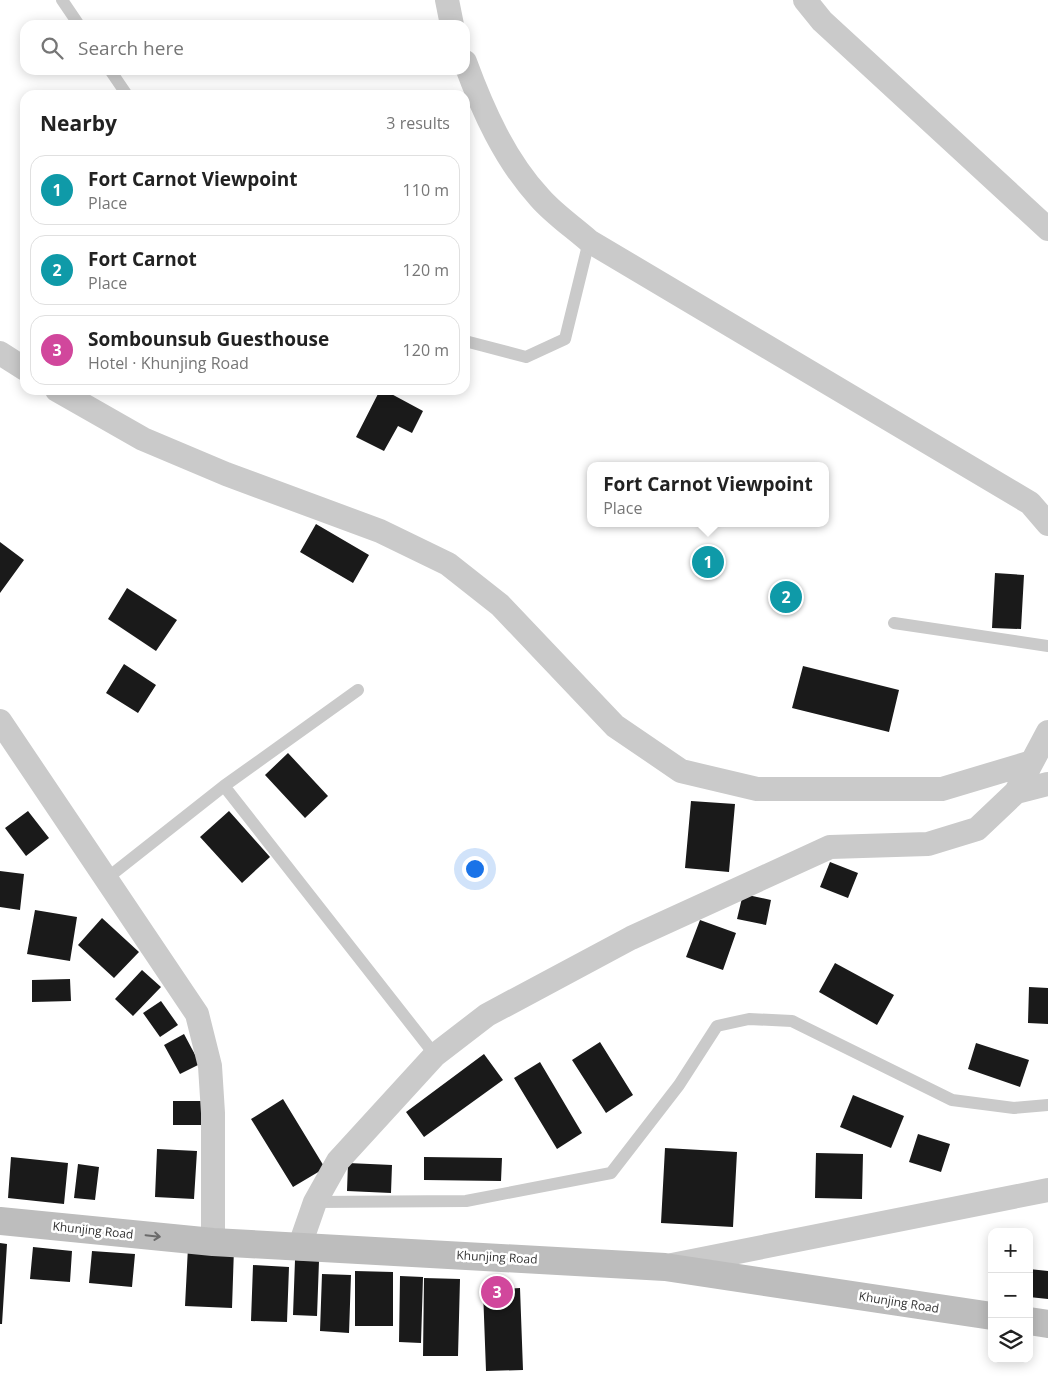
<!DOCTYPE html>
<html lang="en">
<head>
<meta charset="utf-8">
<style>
  body { margin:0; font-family:"Open Sans",sans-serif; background:#f6f6f6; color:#222 }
  .controls { position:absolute; right:15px; bottom:15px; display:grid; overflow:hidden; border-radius:10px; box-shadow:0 2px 12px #0003 }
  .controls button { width:45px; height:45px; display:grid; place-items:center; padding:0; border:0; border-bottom:1px solid #e0e0e0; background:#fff; color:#222; font:25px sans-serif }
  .you { position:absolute; left:474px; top:868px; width:18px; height:18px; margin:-12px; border:4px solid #fff; border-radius:50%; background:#1a73e8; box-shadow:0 0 0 8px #1a73e833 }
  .badge { display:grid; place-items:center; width:32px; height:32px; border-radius:50%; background:#db2777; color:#fff; font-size:16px; font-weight:700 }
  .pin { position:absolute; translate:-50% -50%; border:2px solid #fff; box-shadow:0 1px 5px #0006 }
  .popup { position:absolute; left:587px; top:462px; width:242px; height:65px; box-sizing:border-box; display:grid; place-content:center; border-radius:10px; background:#fff; filter:drop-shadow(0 1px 4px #0005); font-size:16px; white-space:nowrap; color:#767676 }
  .popup b { font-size:19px; color:#222 }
  .popup::after { content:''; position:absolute; left:50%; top:100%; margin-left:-10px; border:10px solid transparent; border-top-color:#fff }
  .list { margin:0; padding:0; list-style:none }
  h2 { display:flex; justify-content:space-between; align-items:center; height:65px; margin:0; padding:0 20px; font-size:21px }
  h2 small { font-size:16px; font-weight:400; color:#767676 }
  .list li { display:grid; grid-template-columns:32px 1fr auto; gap:15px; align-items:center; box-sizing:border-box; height:70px; margin:0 10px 10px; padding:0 10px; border:1px solid #e0e0e0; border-radius:15px }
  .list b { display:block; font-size:19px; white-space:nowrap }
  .list p { margin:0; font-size:16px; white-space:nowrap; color:#767676 }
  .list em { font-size:16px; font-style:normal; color:#767676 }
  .icon { flex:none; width:28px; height:28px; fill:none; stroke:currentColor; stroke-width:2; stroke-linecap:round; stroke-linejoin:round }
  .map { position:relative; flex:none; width:1048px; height:1378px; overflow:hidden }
  .search { position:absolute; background:#fff; box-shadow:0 2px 12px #0003; left:20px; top:20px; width:450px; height:55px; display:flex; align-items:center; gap:12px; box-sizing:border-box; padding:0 18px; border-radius:15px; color:#767676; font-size:19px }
  .panel { position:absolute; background:#fff; box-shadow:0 2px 12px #0003; left:20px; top:90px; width:450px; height:305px; border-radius:15px }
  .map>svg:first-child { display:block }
  .building { fill:#1a1a1a }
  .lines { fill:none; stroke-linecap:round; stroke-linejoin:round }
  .service { stroke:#cacaca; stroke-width:12 }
  .minor { stroke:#cacaca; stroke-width:24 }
  .secondary { stroke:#bdbdbd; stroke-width:28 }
  .oneway { stroke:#6a6a6a }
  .labels { text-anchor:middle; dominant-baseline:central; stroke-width:5; stroke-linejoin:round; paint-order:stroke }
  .street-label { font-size:12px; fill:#333; stroke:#fff }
</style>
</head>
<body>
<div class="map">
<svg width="1048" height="1378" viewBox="0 0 1048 1378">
  <rect width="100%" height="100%" fill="#fff"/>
  <path class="building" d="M 380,390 L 384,390 L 423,411 L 412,433 L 398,426 L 384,451 L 356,437 Z
    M 316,524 L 369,555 L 353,583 L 300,552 Z
    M 0,542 L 24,560 L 0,593 Z
    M 995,573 L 1024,575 L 1021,629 L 992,628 Z
    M 127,588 L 177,620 L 156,651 L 108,619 Z
    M 124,664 L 156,685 L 138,713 L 106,693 Z
    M 803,666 L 899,690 L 889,732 L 792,708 Z
    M 288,753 L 328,796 L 305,818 L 265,775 Z
    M 691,801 L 735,804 L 729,872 L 685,868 Z
    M 28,811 L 49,838 L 26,856 L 5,828 Z
    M 229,811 L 270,857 L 242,883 L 200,837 Z
    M 830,862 L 858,873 L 848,898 L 820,887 Z
    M 0,871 L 24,874 L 20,910 L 0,907 Z
    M 743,894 L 771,900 L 766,925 L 737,919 Z
    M 35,910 L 77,917 L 70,961 L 27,954 Z
    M 102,918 L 139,952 L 114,978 L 78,945 Z
    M 700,920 L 736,933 L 723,970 L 686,957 Z
    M 835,963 L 894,995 L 877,1025 L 819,992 Z
    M 142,970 L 161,987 L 133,1016 L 115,999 Z
    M 70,979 L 71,1001 L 32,1002 L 32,980 Z
    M 1029,987 L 1048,988 L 1048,1024 L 1028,1023 Z
    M 161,1001 L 178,1025 L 160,1037 L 143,1013 Z
    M 184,1034 L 200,1064 L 180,1074 L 164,1045 Z
    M 600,1042 L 633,1095 L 606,1113 L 572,1060 Z
    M 976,1043 L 1029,1060 L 1020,1087 L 968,1069 Z
    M 484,1054 L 503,1080 L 424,1137 L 406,1112 Z
    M 540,1062 L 582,1133 L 557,1149 L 514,1078 Z
    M 853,1095 L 904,1116 L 891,1148 L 840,1127 Z
    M 283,1099 L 325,1168 L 293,1187 L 251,1119 Z
    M 173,1101 L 201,1101 L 201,1125 L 173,1125 Z
    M 918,1134 L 950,1144 L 941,1172 L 909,1162 Z
    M 665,1148 L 737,1152 L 733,1227 L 661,1223 Z
    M 157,1149 L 197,1151 L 194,1199 L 155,1197 Z
    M 816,1153 L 863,1154 L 862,1199 L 815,1198 Z
    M 11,1157 L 68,1163 L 64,1204 L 8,1198 Z
    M 424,1157 L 502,1158 L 501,1181 L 424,1180 Z
    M 348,1163 L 392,1165 L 391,1193 L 347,1191 Z
    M 78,1164 L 99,1167 L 95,1200 L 74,1198 Z
    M 0,1243 L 7,1244 L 2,1324 L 0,1324 Z
    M 33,1247 L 72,1251 L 70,1282 L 30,1279 Z
    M 188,1247 L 234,1248 L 232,1308 L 185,1306 Z
    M 92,1251 L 135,1254 L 132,1287 L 89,1283 Z
    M 295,1260 L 319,1261 L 317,1316 L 293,1315 Z
    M 253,1265 L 289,1267 L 287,1322 L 251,1321 Z
    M 1029,1269 L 1048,1271 L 1048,1299 L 1029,1297 Z
    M 355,1271 L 393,1272 L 393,1326 L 355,1326 Z
    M 322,1274 L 351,1275 L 349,1333 L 320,1331 Z
    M 400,1276 L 423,1277 L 421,1343 L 399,1342 Z
    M 424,1278 L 460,1279 L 458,1356 L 423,1356 Z
    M 520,1288 L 523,1370 L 486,1371 L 483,1290 Z"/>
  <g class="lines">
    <path class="service" d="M 62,0 L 79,25
      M 110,70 L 127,95
      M 465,341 L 526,357 L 565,339 L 589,241
      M 894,623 L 1048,646
      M 224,786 L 435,1055
      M 106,879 L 224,786 L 358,690
      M 315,1202 L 466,1201 L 611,1173 L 679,1085 L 717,1026 L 749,1019 L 792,1021 L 952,1100 L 1014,1108 L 1048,1105"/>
    <path class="minor" d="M 447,0 L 452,25
      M 805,0 L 822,21 L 1048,229
      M 465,62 C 483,111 505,160 540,198 C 554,214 573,227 589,241 L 1030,503 L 1048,524
      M 0,353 L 25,369
      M 57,390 L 143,439 L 226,474 L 380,531 L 448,564 L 500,605 L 615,726 L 681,771 L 757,789 L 942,789 L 1032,762
      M 0,721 L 197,1014 L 210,1066 L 213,1113 L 213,1242
      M 1016,792 L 1048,784
      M 300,1245 L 315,1202 L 338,1161 L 435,1055 L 487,1015 L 631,938 L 830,847 L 928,844 L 977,829 L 1016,792 L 1048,732
      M 672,1265 L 1048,1190"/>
    <path class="secondary" d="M 0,1221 L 213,1242 L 665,1267 L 992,1316
      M 1029,1321 L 1048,1324"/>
  </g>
  <defs><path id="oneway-shaft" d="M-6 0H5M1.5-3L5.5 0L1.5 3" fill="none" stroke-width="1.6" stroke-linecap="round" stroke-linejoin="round" transform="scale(1.25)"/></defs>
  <use class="oneway" href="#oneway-shaft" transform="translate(153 1236) rotate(6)"/>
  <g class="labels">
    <g class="street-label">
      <text transform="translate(93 1230) rotate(6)">Khunjing Road</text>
      <text transform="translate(497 1257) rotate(3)">Khunjing Road</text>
      <text transform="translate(899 1302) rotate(9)">Khunjing Road</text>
    </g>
  </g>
</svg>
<div class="controls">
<button>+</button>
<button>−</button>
<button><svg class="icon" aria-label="layers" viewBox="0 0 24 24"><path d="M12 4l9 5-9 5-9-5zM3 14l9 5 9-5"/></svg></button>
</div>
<div class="you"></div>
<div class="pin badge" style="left:708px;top:562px;background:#0f9aa8">1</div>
<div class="popup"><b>Fort Carnot Viewpoint</b>Place</div>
<div class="pin badge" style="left:786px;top:597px;background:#0f9aa8">2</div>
<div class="pin badge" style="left:497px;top:1292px;background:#d1479c">3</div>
<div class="search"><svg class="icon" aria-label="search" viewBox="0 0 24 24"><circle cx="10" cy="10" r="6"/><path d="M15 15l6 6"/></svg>Search here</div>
<section class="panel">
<h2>Nearby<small>3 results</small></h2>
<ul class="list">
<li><span class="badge" style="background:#0f9aa8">1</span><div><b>Fort Carnot Viewpoint</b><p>Place</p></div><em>110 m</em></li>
<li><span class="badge" style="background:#0f9aa8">2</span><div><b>Fort Carnot</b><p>Place</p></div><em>120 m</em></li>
<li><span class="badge" style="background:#d1479c">3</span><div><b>Sombounsub Guesthouse</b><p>Hotel · Khunjing Road</p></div><em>120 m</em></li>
</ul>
</section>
</div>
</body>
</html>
